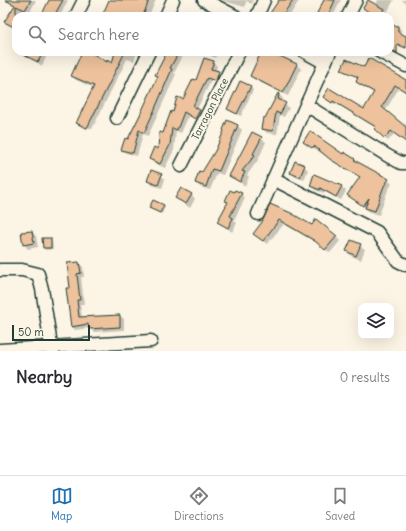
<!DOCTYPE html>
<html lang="en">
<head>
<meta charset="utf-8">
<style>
  body { margin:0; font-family:Delius,sans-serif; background:#f7f7f7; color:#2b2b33 }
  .controls { position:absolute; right:12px; bottom:12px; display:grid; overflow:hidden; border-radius:8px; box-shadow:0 4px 16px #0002 }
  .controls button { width:36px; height:36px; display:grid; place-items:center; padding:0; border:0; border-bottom:1px solid #e1e1e2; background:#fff; color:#2b2b33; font:20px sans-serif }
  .scale { position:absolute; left:12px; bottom:10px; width:78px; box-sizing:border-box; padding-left:4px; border:2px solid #1f3d34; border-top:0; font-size:11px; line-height:14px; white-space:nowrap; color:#1f3d34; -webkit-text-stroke:3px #fcf5e5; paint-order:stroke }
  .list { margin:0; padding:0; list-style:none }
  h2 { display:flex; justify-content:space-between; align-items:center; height:52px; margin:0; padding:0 16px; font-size:17px }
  h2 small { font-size:13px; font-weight:400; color:#7c7c81 }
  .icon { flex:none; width:22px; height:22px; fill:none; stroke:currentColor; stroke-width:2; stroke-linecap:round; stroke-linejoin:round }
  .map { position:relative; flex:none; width:406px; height:351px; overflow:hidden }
  .search { position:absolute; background:#fff; box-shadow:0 4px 16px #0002; left:12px; right:12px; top:12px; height:44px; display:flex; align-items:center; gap:10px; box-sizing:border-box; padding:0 14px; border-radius:12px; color:#7c7c81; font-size:15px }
  .sheet { height:124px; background:#fff }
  nav { display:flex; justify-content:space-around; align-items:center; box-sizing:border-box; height:56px; border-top:1px solid #e1e1e2; background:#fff; font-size:11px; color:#7c7c81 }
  nav a { display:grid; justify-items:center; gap:2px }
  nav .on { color:#1f6fb2 }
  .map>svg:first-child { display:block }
  .shadow { fill:#0003; fill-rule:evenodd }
  .building { fill:#edc29c; stroke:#1f3d34 }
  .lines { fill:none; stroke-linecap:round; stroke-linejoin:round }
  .minor-casing { stroke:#1f3d34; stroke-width:15 }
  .minor { stroke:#fcf5e5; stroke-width:12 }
  .labels { text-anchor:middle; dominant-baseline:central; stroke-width:4; stroke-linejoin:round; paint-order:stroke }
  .street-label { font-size:10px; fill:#1f3d34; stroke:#fcf5e5 }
</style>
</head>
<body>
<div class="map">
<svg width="406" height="351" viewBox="0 0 406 351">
  <rect width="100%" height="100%" fill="#fcf5e5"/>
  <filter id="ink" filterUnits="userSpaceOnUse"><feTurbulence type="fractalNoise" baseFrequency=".025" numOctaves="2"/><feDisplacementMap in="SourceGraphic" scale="8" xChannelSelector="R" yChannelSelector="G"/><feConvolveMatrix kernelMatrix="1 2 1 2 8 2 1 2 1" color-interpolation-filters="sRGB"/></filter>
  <g filter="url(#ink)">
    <path class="shadow" d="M 18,0 L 36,0 L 28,16 L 16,16 L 16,30 L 5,22 Z
      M 50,0 L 68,0 L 60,16 L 42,16 Z
      M 133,0 L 156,0 L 149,16 L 130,16 Z
      M 220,0 L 253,0 L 252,4 L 246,1 L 245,7 Z
      M 279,0 L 298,0 L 299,1 L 289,16 L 270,16 Z
      M 322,0 L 341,0 L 333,16 L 316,16 L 324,2 Z
      M 378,0 L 394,0 L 385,16 L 368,16 L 371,14 L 364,8 L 375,6 Z
      M 402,0 L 406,0 L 406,3 L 404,2 Z
      M 390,26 L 398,27 L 401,30 L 401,35 L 406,37 L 406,49 L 397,45 L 390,45 Z
      M 31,52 L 44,52 L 47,55 L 42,66 L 29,57 Z
      M 84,52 L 88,52 L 107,63 L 113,64 L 116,52 L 137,52 L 134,61 L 127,59 L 91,131 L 81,127 L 77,123 L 94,88 L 76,80 L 72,76 ZM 81,124 L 92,129 L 91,131 L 81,126 Z
      M 167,52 L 185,52 L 174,73 L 176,74 L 148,136 L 143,134 L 137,156 L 126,153 L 122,149 L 159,77 L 156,74 Z
      M 204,52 L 218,52 L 215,58 Z
      M 262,52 L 269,52 L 297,65 L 301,69 L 288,96 L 255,80 L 251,76 Z
      M 213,62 L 217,66 L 216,71 L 222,76 L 220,84 L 211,81 L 197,109 L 204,115 L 200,122 L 189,115 L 181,133 L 176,131 L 174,150 L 165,168 L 154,163 L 150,159 L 158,150 L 163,134 L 174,113 Z
      M 343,69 L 364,69 L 406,81 L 406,92 L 399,88 L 385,111 L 403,127 L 406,123 L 406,142 L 394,134 L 388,141 L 378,132 L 376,128 L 337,104 L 336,105 L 324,97 L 364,110 L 374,93 L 360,85 L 357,82 L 359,78 Z
      M 250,86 L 253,90 L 241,116 L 232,112 L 228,109 Z
      M 279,94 L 283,99 L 283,103 L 289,108 L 284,117 L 280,115 L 277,134 L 267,133 L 262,128 Z
      M 227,122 L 238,126 L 242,130 L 223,175 L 217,173 L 210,190 L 200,187 L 196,182 L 216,151 L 225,132 Z
      M 253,133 L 266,142 L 258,160 L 247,175 L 249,177 L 245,186 L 230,176 Z
      M 304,142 L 344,155 L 345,154 L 388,180 L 392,184 L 388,190 L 379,215 L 370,212 L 349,195 L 361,178 Z
      M 304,166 L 308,170 L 304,180 L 295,177 L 291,172 Z
      M 161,175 L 165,179 L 162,188 L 152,185 L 148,180 Z
      M 315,176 L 342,187 L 346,191 L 341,200 L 325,192 L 324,193 L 315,190 L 311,186 Z
      M 191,194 L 195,199 L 190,208 L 176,198 Z
      M 241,194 L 245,198 L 234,220 L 237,223 L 232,232 L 219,222 L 229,203 L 226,200 Z
      M 164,205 L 165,207 L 162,214 L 150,208 Z
      M 271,206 L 336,237 L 340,241 L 330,253 L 320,245 L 284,224 L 267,244 L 259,238 Z
      M 32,232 L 36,236 L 38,247 L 28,249 L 24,244 Z
      M 50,239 L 52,241 L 53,249 L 46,250 L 44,248 Z
      M 351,241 L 365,249 L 361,260 L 351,256 L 347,251 Z
      M 79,263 L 83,267 L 84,277 L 81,277 L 84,304 L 80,304 L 82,318 L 120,316 L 124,319 L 124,330 L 94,332 L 90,328 L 75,330 L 72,326 L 71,289 Z"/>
    <path class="building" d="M 5,0 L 31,0 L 25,10 L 16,6 L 16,28 L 4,22 L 15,5 Z
      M 49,0 L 63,0 L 54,16 L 41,16 Z
      M 109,0 L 149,0 L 143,16 L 102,16 Z
      M 279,0 L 293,0 L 282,16 L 268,16 Z
      M 324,0 L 335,0 L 328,16 L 322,16 L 317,13 Z
      M 368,0 L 384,9 L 380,16 L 367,16 L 370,13 L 363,8 Z
      M 390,25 L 398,26 L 398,32 L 406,36 L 406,48 L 397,44 L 397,53 L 390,49 Z
      M 17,52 L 43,52 L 38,62 Z
      M 82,52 L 90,52 L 107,62 L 107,60 L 112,63 L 115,52 L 125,52 L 87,128 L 76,123 L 94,86 L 71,76 Z
      M 167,52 L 179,52 L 170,68 L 172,69 L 154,111 L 144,133 L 139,130 L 133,153 L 121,150 L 125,138 L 128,139 L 139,117 L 158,76 L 155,75 Z
      M 261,52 L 271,52 L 297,64 L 283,93 L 250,76 Z
      M 204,58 L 214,61 L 211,69 L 219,71 L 216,81 L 207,78 L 193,106 L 200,110 L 195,119 L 184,112 L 177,130 L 172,128 L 170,145 L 160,164 L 149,159 L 154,147 L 158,149 L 159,132 L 163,133 L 171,111 L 173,112 L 177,97 L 183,99 L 193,79 L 196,80 Z
      M 369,58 L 406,80 L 406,92 L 395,85 L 382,107 L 406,127 L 406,142 L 391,131 L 384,138 L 374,129 L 376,127 L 333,101 L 332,103 L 323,97 L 329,88 L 364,109 L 374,92 L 356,82 L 358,77 L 341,70 L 346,59 L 364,67 Z
      M 240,81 L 251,86 L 237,114 L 227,109 Z
      M 278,93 L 279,94 L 278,99 L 286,103 L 280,114 L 276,112 L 273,131 L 261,129 L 263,118 L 265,118 Z
      M 227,120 L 238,125 L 219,171 L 212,169 L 206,187 L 195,183 L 199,171 L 202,172 L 215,151 L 224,131 L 223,130 Z
      M 310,131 L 343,154 L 344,152 L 355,159 L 354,160 L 389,179 L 384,186 L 375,211 L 365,208 L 369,198 L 363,206 L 347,195 L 360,177 L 331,160 L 314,146 L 312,148 L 303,142 Z
      M 252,132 L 262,137 L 253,154 L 255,155 L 242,171 L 245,172 L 240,182 L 229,176 Z
      M 295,161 L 305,165 L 300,177 L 290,173 Z
      M 151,170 L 162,174 L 158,185 L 147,181 Z
      M 314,174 L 342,186 L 336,197 L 320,188 L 320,190 L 310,186 Z
      M 181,188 L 192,194 L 186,204 L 175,198 Z
      M 230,190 L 234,192 L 235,190 L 242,193 L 230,216 L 233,218 L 228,228 L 217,222 L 228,202 L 225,201 Z
      M 153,200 L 164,205 L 160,213 L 149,208 Z
      M 270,204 L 291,213 L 310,224 L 312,225 L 316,219 L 337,236 L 325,250 L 315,241 L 279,220 L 263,241 L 253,234 L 262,222 Z
      M 32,231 L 34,243 L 23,245 L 21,232 Z
      M 42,238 L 51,238 L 51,248 L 43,248 Z
      M 351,240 L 361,244 L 356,256 L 346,251 Z
      M 79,262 L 81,273 L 77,274 L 80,300 L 77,300 L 79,317 L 120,315 L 120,327 L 89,329 L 88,324 L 71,327 L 66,288 L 70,288 L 67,263 Z"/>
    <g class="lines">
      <defs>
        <path id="minor" d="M 204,0 L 235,16
          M 76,16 L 84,0
          M 166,16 L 173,0
          M 257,16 L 264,0
          M 348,16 L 356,0
          M 305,52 L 325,63 L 330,52
          M 380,52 L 406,66
          M 325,63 L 306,105 L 388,156 L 401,163 L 406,163
          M 117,118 L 149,52
          M 181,166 L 239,52
          M 273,179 L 377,232 L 398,261 L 406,265
          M 258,214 L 306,105
          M 0,270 L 22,270 L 38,274 L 42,289 L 52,351
          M 0,350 L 151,341"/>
      </defs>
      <use href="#minor" class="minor-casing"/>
      <use href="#minor" class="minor"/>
    </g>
  </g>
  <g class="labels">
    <g class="street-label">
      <text transform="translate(210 109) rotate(-63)">Tarragon Place</text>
    </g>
  </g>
</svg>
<div class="controls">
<button><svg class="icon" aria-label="layers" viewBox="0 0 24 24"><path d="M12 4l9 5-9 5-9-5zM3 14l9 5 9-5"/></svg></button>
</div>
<div class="scale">50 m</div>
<div class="search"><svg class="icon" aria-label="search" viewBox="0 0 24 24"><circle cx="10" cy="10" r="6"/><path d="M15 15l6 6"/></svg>Search here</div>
</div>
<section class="sheet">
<h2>Nearby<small>0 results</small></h2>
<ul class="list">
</ul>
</section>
<nav>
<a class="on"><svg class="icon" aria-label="map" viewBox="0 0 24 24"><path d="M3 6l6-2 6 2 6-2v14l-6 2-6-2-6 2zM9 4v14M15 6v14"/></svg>Map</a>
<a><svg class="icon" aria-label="directions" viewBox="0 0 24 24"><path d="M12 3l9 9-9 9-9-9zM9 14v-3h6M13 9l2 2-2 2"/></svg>Directions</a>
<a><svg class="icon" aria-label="saved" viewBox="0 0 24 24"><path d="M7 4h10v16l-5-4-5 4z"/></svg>Saved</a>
</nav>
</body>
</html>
